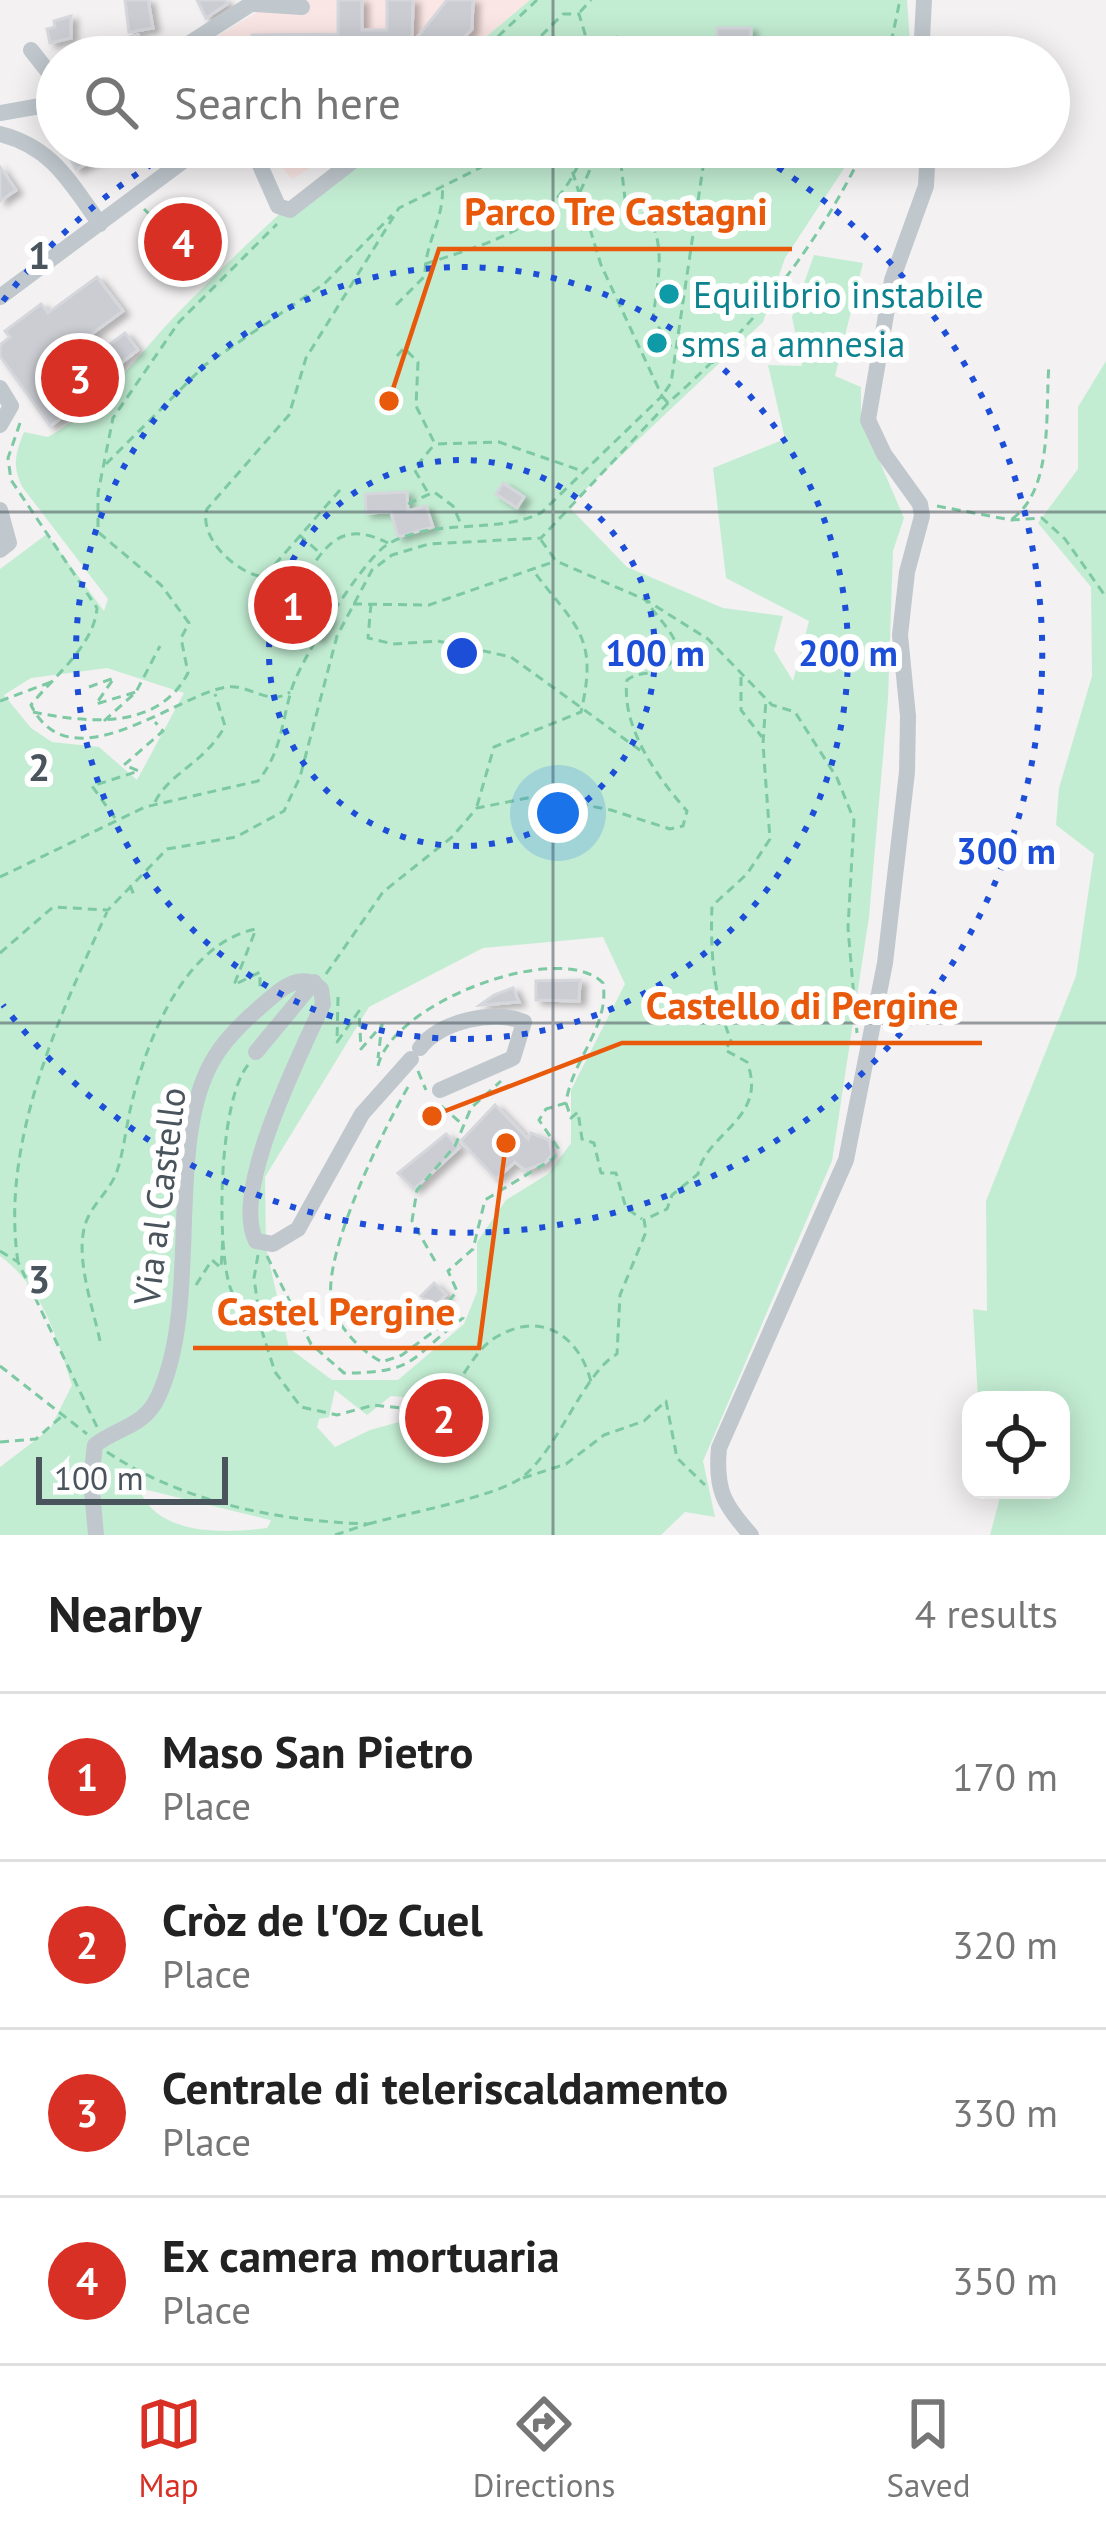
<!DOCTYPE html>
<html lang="en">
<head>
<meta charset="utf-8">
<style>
  body { margin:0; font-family:"PT Sans",sans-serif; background:#f6f6f6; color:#222 }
  .controls { position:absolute; right:36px; bottom:36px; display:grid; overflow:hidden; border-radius:24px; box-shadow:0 6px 30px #0003 }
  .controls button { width:108px; height:108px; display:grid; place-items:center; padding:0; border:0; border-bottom:3px solid #e0e0e0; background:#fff; color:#222; font:60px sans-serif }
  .scale { position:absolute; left:36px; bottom:30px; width:192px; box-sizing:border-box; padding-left:12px; border:6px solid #4a545d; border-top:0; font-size:33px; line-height:42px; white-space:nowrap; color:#4a545d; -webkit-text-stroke:9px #fff; paint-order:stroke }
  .you { position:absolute; left:558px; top:813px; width:42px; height:42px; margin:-30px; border:9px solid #fff; border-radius:50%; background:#1a73e8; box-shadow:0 0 0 18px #1a73e833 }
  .badge { display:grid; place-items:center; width:78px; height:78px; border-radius:50%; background:#d93025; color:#fff; font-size:39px; font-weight:700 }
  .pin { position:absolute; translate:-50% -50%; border:6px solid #fff; box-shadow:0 3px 12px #0006 }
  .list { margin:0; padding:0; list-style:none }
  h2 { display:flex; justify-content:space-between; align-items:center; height:156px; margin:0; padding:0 48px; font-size:51px }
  h2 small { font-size:39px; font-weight:400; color:#767676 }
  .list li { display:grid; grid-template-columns:78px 1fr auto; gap:36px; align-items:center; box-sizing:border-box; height:168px; padding:0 48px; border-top:3px solid #e0e0e0 }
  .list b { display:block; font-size:45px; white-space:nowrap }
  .list p { margin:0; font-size:39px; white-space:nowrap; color:#767676 }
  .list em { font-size:39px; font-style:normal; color:#767676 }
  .icon { flex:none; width:66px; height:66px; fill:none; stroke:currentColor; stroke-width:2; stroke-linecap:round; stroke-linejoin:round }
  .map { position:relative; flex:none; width:1106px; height:1535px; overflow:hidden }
  .search { position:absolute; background:#fff; box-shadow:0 6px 30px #0003; left:36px; right:36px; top:36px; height:132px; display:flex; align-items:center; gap:30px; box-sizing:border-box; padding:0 42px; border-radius:66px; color:#767676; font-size:45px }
  .sheet { height:828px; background:#fff }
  nav { display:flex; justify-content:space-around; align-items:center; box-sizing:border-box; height:168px; border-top:3px solid #e0e0e0; background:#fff; font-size:33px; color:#767676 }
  nav a { display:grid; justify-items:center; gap:6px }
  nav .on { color:#d93025 }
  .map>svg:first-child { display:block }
  .medical { fill:#fae6e4 }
  .green { fill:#c3edd3; fill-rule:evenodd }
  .building { fill:#cbcdd3; stroke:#d5d7dc; stroke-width:3; filter:url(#shadow) }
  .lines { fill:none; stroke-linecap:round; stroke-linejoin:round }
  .path { stroke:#7dc9a4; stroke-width:3; stroke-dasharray:9 6; stroke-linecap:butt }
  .minor { stroke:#c0c8ce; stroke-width:16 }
  .grid { fill:none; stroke:#4a545d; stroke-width:3; stroke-opacity:0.55 }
  .ring { fill:none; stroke:#1d4ed8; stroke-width:6; stroke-dasharray:6 12 }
  .culture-dot { fill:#0f9aa8; stroke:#fff; stroke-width:4.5 }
  .labels { text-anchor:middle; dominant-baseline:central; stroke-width:12; stroke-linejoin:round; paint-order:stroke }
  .culture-label { font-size:36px; fill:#0d838f; stroke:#fff; text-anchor:start }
  .street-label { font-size:36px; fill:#4a545d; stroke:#fff }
  .grid-label { font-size:39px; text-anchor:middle; font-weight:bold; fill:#4a545d; stroke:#fff; stroke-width:12; stroke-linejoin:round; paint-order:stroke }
  .centre { fill:#1d4ed8; stroke:#fff; stroke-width:6 }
  .ring-label { font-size:36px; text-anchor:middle; font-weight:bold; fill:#1d4ed8; stroke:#fff; stroke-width:12; stroke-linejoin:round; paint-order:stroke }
  .leader { fill:none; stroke:#e8590c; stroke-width:4.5 }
  .callout-dot { fill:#e8590c; stroke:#fff; stroke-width:4.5 }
  .callout-label { font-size:39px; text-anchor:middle; font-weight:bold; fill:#e8590c; stroke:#fff; stroke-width:12; stroke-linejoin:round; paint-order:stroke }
</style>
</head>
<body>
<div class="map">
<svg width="1106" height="1535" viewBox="0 0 1106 1535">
  <defs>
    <filter id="shadow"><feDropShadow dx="6" dy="4" stdDeviation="3" flood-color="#0004"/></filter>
  </defs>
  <rect width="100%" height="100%" fill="#f3f1f1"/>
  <path class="medical" d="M 263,0 L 530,0 L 462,57 L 182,57 L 256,13 Z
    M 264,147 L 344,147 L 292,179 Z"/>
  <path class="green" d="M 530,0 L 907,0 L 911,57 L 462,57 Z
    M 356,147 L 858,147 L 785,258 L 763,322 L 568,506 L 627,567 L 723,608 L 783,616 L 774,650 L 793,681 L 809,621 L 726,578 L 713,468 L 785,439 L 768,365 L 802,366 L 792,317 L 814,255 L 863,263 L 835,376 L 861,387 L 861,418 L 904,518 L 893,551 L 888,699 L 869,917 L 832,1161 L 703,1461 L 715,1517 L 685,1512 L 661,1535 L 0,1535 L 0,1467 L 50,1429 L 72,1385 C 56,1336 43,1288 0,1256 L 0,569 L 47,534 L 104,611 L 108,599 L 23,488 C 12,467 15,454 24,432 L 48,437 C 105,404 130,364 174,317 C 232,257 291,201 356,147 ZM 107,668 L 184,693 L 137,780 L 99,747 L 52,742 L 31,728 L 4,695 L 31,678 ZM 603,937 L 625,984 L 571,1090 L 571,1143 L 548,1174 L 506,1200 L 477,1242 L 477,1292 L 464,1324 L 398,1380 L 332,1380 L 289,1348 L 266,1248 L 265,1177 L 369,1007 L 483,948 ZM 436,1389 L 441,1408 L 435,1412 L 370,1430 L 335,1447 L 317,1427 L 319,1419 L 329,1417 L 335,1390 L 367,1415 L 391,1396 L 414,1398 ZM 139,1488 L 270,1520 L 271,1521 L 267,1528 C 221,1534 156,1535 139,1488 Z
    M 1106,361 L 1106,1535 L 990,1535 L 1002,1490 L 1061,1490 L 1061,1400 L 978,1400 L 973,1309 L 987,1311 L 986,1201 L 1076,976 L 1094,854 L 1056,825 L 1059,788 L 1092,676 L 1091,587 L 1038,523 L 1078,469 L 1078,407 Z"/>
  <path class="building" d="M 125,0 L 148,0 L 153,28 L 129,32 Z
    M 197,0 L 225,0 L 227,4 L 206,18 Z
    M 338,0 L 362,0 L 362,30 L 387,30 L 387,0 L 413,0 L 412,44 L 447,0 L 473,0 L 472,29 L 445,57 L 252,57 L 252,35 L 338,34 Z
    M 71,16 L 71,38 L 50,43 L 47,29 L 55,27 L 54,21 Z
    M 717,28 L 751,28 L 751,55 L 717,55 Z
    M 138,35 L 142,54 L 116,57 L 113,41 Z
    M 64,147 L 118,147 L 118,149 L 76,169 Z
    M 0,167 L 16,190 L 0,201 Z
    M 187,223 L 200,233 L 178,261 L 165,250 Z
    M 97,277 L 123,311 L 82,341 L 94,356 L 125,333 L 138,350 L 60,410 L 64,416 L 50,426 L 0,356 L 0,345 L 10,337 L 5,331 L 41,304 L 48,313 Z
    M 503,483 L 524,497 L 517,508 L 496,494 Z
    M 407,492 L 408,511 L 426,506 L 433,527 L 398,537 L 391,512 L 366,513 L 365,494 Z
    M 287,591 L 330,619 L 318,638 L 297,624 L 289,638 L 266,624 Z
    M 580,980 L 579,1001 L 536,1000 L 536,981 Z
    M 513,988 L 519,1002 L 480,1005 L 494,995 Z
    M 495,1105 L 528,1139 L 531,1133 L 549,1140 L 552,1155 L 545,1163 L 525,1170 L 515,1162 L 496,1179 L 461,1141 Z
    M 446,1134 L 459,1148 L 414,1189 L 398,1173 Z
    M 434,1283 L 446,1295 L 433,1308 L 421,1296 Z"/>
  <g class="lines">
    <path class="path" d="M 580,12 L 591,0
      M 476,57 L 537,0
      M 520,57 L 563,14 L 579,14 L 585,34 L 580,57
      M 606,57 L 619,34
      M 620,57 L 650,38 L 683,57
      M 888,57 L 900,0
      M 619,147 L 625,199 C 673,222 658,276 653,318 L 673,350
      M 706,147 L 671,383 L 662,396 L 668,403 C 752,329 817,248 865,147
      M 580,192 L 600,147
      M 144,209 L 166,230
      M 425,264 C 498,240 560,225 585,147
      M 396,305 L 425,276 C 424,243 446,217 442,184
      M 397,356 L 404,348 L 418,362 L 416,406 L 435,444 L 499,442 L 585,472
      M 20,423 L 8,458 L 11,480 L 97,608 C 94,646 53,677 31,705 C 70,786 177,694 227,687 C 250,684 269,707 290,692
      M 106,464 L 205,365 L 324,284 L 392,215
      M 340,490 L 264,577 C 237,574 198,538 207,509 L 289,415 L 306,358 L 399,208 L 512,152 L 543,147
      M 427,491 L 414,469 L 434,445
      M 408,504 L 434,492 L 453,506 L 460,522
      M 937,506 L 1011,520 L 1042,518 L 1065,539 L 1106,597
      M 1012,519 C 1054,489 1045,411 1049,365
      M 299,535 L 319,552
      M 541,540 L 556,561 L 646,600 L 708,639 L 772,705 L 795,712 L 837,778 L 854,820 L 848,928 L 857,1033
      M 308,573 C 330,537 348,523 388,543
      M 353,604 L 429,605 L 553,562
      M 371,604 L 368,638 L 393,644 L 438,641 L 511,657 L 644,753
      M 741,677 L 741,710 L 762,737
      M 89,687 L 114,678 L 96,704 L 136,692
      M 0,701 L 54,681
      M 33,712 C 87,723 158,731 188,673 L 181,638 L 189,623 L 161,585 L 98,532 L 98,493 L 113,418 L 179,322 L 277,224
      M 104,721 L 136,692 L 160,646
      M 155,802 C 170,772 205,763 225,726 L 215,694
      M 477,806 L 494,747 L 581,712 C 599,634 575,627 532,569
      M 115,818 L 92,786 L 139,771 L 124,765 L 163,731 L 155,722
      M 0,877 L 145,807 L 258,781 C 282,751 281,724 292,688 C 301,659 364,558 388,544 C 436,517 493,535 541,513 L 662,396 L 601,265 L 565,147
      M 130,885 L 135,898
      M 0,953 L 53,907 L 108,910 L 167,849 L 236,837 L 284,811 L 300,777 L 337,636 L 372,570 L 392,555 L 429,544 L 541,538 L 668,403
      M 326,974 L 383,892 L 452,837 L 477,808 L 538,796 L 611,810 L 670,829 L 683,826 L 687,811 C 657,777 621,727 627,680 C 638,672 644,675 656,671 C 703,654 658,622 646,600
      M 338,997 L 337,1042 L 359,1011 L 361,1049 L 382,1025 L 378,1058
      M 248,1065 C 219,1100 216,1243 230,1287 C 234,1300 252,1323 262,1333
      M 418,1071 L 426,1090
      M 408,1087 C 383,1130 325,1249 331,1298 C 335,1325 359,1350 382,1362 L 402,1355 L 453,1317
      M 566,1103 L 571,1118 L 578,1112 L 582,1139 L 594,1143 L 601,1173 L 616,1173 L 626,1208 L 642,1219
      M 441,1106 L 461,1123
      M 0,1251 L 18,1262 L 97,1427
      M 258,1255 L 254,1278 L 261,1328 L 275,1372 L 301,1407 L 337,1415 L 374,1405 L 409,1409 L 426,1401 L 442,1402 C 462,1384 473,1349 498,1336 C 544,1310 580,1338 591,1382
      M 267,1256 L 311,1344 L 344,1373 C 419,1373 410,1357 463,1318 L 449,1301 L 457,1291 L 448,1271 L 473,1249 L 485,1200 L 554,1158 L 558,1148 L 539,1120 L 546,1109 L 566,1103 C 572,1059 610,1027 603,983 C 559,938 382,1006 377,1072
      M 435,1261 L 412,1221 L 417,1190 L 455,1146 L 471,1108 L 501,1081
      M 18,1262 C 0,1142 59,1017 107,912
      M 196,1285 L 212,1260 L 221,1268 L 223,1236
      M 100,1341 C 93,1307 74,1256 86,1222 C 92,1205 109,1191 116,1174 C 124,1152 126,1125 132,1102 C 147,1039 185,943 256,929 L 234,985 L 260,972 L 260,989
      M 0,1366 L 87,1434
      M 0,1442 L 36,1439 L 61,1417
      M 107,1452 C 184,1503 278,1521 368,1524 L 335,1535
      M 523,1478 L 566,1464 L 604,1435 L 644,1421 L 666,1401 L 677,1458 L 705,1485
      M 368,1524 C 404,1514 494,1497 521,1478 C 557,1452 584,1372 617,1354 L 620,1295 L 646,1232 L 644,1220 L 667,1209 L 672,1195 L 698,1174 C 705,1133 769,1119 747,1062 L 725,1050 L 731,1041 C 714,997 710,953 712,906 L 747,874 L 770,839 L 763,744 L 766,699"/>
    <path class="minor" d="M 255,4 L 302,7
      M 31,50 L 57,83
      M 168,57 L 257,0
      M 921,57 L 924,0
      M 0,113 L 57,103
      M 0,134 C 52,147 70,182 100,224
      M 252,147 L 278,206 L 290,210 L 371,147
      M 0,297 L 202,147
      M 0,388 L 11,406 L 0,425
      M 0,510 L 9,543 L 0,550
      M 420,1048 C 439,1021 495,1009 524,1022 L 513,1058 L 440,1090
      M 256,1052 L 314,982
      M 96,1535 L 91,1480 L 95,1445 C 118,1427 144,1427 158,1397 C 204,1299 162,1139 216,1055 C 230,1033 253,1013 273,996 C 288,983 305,974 321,989 L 323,1004 C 301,1053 230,1192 256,1241 L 273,1244 L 298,1229 L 362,1114 L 411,1059
      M 751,1535 C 724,1505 715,1490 719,1448 L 846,1160 L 885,963 L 907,772 L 908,716 L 900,635 L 907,572 L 922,516 L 920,504 L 884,454 L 868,420 L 892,280 L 926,186 L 928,147"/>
  </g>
  <path class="grid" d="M 553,0 L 553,57M 553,147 L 553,1535M 0,512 L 1106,512M 0,1023 L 1106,1023"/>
  <g class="ring">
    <circle cx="462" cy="653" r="193"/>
    <circle cx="462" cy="653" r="386"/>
    <path d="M3 301A579 579 0 0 1 177 149M747 149A579 579 0 1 1 3 1005"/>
  </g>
  <g class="culture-dot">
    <circle cx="669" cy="294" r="12"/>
    <circle cx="657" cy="343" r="12"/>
  </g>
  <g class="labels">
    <g class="culture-label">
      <text x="693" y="294">Equilibrio instabile</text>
      <text x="681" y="343">sms a amnesia</text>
    </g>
    <g class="street-label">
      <text transform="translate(159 1196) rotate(-83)">Via al Castello</text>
    </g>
  </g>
  <g class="grid-label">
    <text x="39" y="269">1</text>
    <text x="39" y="781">2</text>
    <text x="39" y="1293">3</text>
  </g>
  <circle cx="462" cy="653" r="18" class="centre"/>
  <g class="ring-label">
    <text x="655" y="666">100 m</text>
    <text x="848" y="666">200 m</text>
    <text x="1006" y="864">300 m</text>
  </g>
  <path class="leader" d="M389 401L439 249H792M432 1116L622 1043H982M506 1143L479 1348H193"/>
  <g class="callout-dot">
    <circle cx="389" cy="401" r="12"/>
    <circle cx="432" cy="1116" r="12"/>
    <circle cx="506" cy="1143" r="12"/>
  </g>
  <g class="callout-label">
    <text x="616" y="225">Parco Tre Castagni</text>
    <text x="802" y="1019">Castello di Pergine</text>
    <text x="336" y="1325">Castel Pergine</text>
  </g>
</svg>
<div class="controls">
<button><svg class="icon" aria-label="locate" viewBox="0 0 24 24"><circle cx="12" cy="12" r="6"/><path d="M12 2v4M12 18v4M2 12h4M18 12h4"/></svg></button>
</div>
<div class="scale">100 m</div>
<div class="you"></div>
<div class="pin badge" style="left:293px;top:605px">1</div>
<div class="pin badge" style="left:444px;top:1418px">2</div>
<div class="pin badge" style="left:80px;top:378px">3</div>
<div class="pin badge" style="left:183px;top:242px">4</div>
<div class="search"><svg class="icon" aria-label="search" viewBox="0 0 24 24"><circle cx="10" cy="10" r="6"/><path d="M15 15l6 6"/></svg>Search here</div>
</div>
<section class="sheet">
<h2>Nearby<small>4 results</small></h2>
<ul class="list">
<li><span class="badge">1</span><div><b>Maso San Pietro</b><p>Place</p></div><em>170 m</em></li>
<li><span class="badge">2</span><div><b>Cròz de l'Oz Cuel</b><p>Place</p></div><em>320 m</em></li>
<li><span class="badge">3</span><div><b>Centrale di teleriscaldamento</b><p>Place</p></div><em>330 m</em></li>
<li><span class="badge">4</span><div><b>Ex camera mortuaria</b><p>Place</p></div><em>350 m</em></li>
</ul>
</section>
<nav>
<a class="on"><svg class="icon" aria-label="map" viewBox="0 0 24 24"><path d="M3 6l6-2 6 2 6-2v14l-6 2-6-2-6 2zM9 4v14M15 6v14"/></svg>Map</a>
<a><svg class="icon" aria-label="directions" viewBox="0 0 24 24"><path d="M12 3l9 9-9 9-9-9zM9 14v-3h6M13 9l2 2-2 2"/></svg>Directions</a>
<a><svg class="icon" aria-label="saved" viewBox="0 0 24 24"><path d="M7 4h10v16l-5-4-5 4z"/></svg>Saved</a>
</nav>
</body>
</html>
